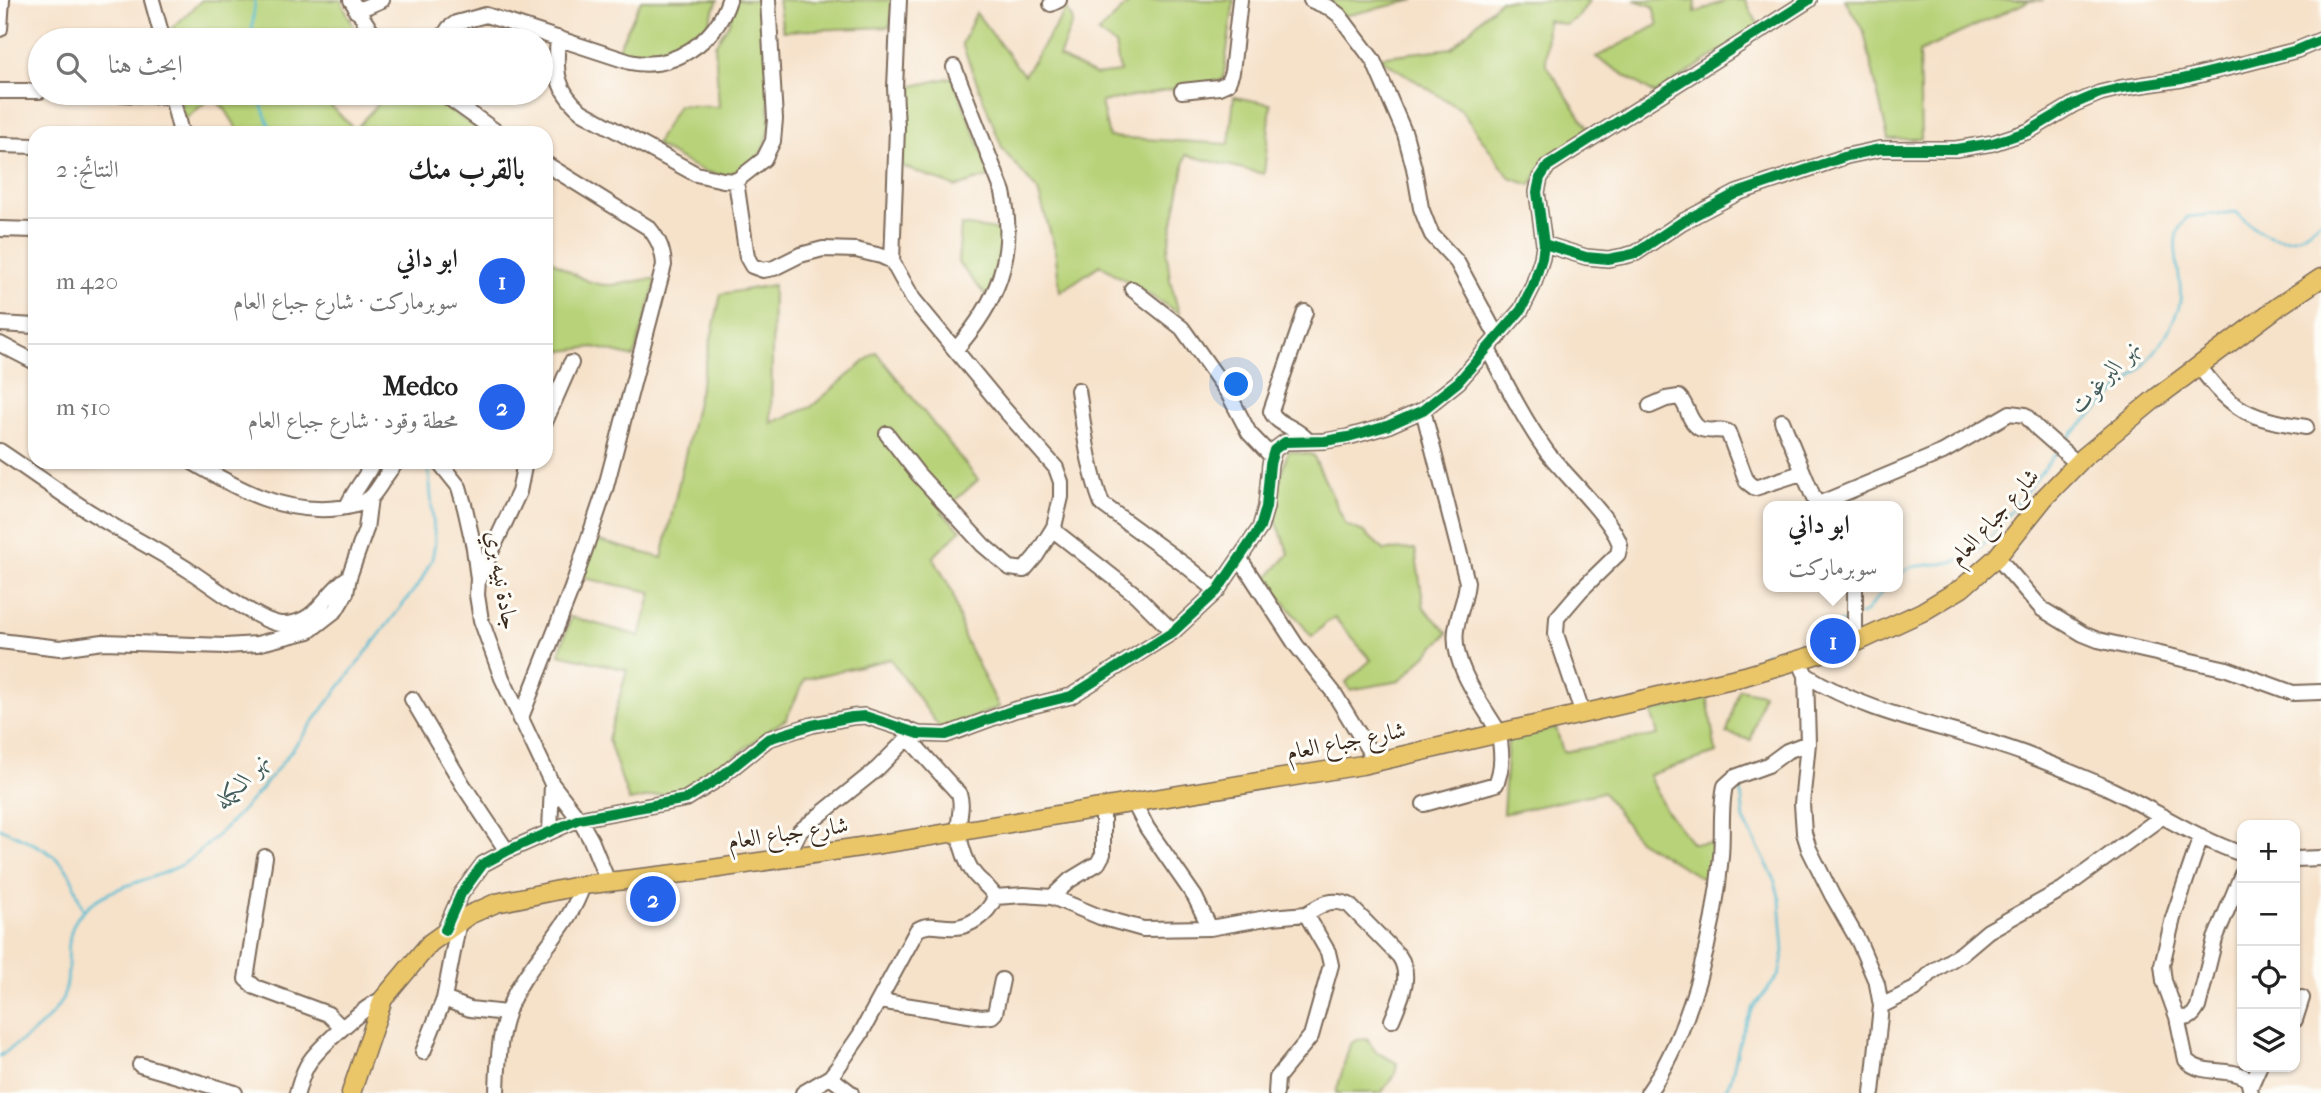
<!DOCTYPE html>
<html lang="ar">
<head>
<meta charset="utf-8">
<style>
  body { margin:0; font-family:"IM FELL French Canon",Amiri,serif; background:#f6f6f6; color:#222; direction:rtl }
  .controls { position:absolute; right:21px; bottom:21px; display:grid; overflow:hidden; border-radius:14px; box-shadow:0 2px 5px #0004 }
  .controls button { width:63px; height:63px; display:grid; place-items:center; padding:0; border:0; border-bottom:2px solid #e0e0e0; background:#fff; color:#222; font:35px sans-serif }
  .you { position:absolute; left:1237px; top:385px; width:24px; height:24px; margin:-18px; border:5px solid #fff; border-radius:50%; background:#1a73e8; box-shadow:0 0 0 10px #1a73e833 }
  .badge { display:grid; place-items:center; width:46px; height:46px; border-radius:50%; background:#2563eb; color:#fff; font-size:23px; font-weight:700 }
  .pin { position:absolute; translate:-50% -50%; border:4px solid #fff; box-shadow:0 2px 7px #0006 }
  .popup { position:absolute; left:1763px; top:501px; width:140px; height:91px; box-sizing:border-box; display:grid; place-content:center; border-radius:14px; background:#fff; filter:drop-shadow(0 2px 5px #0005); font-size:23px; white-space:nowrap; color:#767676 }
  .popup b { font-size:26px; color:#222 }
  .popup::after { content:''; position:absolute; left:50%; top:100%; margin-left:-14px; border:14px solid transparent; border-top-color:#fff }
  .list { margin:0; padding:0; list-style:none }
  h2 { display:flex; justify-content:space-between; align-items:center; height:91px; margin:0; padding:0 28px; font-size:30px }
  h2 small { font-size:23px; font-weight:400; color:#767676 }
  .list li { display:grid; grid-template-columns:46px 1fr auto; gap:21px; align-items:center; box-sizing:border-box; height:126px; padding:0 28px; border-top:2px solid #e0e0e0 }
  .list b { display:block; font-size:26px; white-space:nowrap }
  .list p { margin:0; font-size:23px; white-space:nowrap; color:#767676 }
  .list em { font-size:23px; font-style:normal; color:#767676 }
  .icon { flex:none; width:38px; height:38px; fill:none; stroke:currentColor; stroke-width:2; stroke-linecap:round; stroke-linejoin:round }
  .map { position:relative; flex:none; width:2321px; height:1093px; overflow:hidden; direction:ltr }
  .search { position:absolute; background:#fff; box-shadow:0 2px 5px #0004; left:28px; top:28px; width:525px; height:77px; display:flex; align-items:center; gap:18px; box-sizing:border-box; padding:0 24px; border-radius:38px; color:#767676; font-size:26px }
  .panel { position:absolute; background:#fff; box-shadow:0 2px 5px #0004; left:28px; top:126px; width:525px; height:343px; border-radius:21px; direction:rtl }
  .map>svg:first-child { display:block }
  .green { fill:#b7d278; stroke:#797e4b; stroke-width:2 }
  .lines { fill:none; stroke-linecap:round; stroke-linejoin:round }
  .stream { stroke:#53bbd1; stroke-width:2.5 }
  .minor-casing { stroke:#7c6a5a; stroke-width:18 }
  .major-casing { stroke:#7c6a5a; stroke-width:21 }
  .minor { stroke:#fff; stroke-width:14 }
  .major { stroke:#eac669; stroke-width:18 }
  .cycleway-casing { stroke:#fdfcf7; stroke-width:15 }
  .cycleway { stroke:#00873e; stroke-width:10 }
  .labels { text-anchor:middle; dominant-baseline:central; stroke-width:6; stroke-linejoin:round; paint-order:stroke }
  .street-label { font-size:23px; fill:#3b2a1e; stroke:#fdfcf7 }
  .water-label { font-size:24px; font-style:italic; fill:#435d5d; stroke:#fdfcf7 }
</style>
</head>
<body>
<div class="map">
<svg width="2321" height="1093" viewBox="0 0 2321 1093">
  <rect width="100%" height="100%" fill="#fdfcf7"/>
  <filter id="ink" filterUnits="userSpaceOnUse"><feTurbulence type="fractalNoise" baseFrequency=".0143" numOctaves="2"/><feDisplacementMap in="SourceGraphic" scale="14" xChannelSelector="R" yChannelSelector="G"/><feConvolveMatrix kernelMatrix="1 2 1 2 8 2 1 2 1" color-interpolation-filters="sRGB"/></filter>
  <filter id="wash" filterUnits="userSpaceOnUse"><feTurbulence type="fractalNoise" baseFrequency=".00686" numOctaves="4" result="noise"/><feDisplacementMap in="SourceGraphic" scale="28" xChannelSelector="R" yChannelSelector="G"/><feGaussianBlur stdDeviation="1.57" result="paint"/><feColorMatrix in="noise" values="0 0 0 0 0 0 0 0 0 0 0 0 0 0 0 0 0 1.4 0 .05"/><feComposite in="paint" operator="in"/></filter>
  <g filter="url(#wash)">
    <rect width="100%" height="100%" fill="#f6e1c9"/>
    <path class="green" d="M 202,0 L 341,0 L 360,40 L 171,40 L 169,31 Z
      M 641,0 L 718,0 L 706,29 L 684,47 L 665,55 L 650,57 L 616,53 Z
      M 735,0 L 764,0 L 770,126 C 765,160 740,184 704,171 C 688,165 671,153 655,145 L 678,105 L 719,107 L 715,45 L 729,23 Z
      M 778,0 L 893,0 L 890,27 L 783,31 Z
      M 1132,0 L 1234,0 L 1223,80 L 1101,102 L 1109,137 L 1229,144 L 1234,97 L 1271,104 L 1264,174 L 1186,155 L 1167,253 L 1170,280 L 1179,313 L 1100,265 L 1060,292 L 1055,249 L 1038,191 L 1003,150 L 962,44 L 976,13 L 1024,75 L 1067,8 L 1073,21 L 1059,57 L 1095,75 L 1120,72 L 1115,45 L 1098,33 Z
      M 1323,0 L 1415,0 L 1344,16 Z
      M 1500,0 L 1590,0 L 1579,16 L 1566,25 L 1547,20 L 1546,64 L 1591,133 L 1540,169 L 1531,185 L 1510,178 L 1460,109 L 1378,57 L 1452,48 Z
      M 1634,0 L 1696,0 L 1695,13 L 1727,0 L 1745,0 L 1759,26 L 1655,94 L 1596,57 L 1658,25 L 1653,6 Z
      M 1845,0 L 2044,0 L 2029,1 L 1919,52 L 1921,139 L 1888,139 L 1864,32 Z
      M 953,77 L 991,176 L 956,187 L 902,166 L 904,88 Z
      M 179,93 L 318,93 L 355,130 L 387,93 L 426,93 L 483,133 L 240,133 L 225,109 L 212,97 L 184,120 Z
      M 961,225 L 1004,231 L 999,268 L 988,298 L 958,263 Z
      M 546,257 C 564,267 585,285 607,285 C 624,286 639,278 657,279 L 634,357 L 594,347 L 563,351 L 546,343 Z
      M 773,285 L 771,423 L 811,407 L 876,352 L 978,480 L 942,512 L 961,530 L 933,557 L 952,591 L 964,637 L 999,707 L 942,731 L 890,659 L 805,679 L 786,719 L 762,735 L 695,788 L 629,801 L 608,739 L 627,670 L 559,654 L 571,617 L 640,636 L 652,592 L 583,578 L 596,540 L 662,558 L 721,294 Z
      M 1288,451 L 1313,455 L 1346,525 L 1364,532 L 1384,550 L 1415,549 L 1424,608 L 1448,633 L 1400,681 L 1350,690 L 1346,682 L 1371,660 L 1335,618 L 1327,622 L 1312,637 L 1266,579 L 1289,554 L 1275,518 L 1278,487 Z
      M 1739,689 L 1763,694 L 1751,740 L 1727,733 Z
      M 1707,695 L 1716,753 L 1649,775 L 1665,809 L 1692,843 L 1717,843 L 1710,883 L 1638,840 L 1603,792 L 1503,814 L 1508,740 L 1556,728 L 1563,752 L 1658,735 L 1651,712 Z
      M 1367,1039 L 1376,1052 L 1397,1063 L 1395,1074 L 1381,1093 L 1336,1093 L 1350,1044 L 1357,1040 Z"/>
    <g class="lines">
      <path class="stream" d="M 251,40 L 255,0
        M 257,93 L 272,133
        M 2062,445 C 2102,399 2160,367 2179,306 C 2185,286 2170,248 2178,231 C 2180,226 2185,221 2187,217 L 2236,212 C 2252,228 2272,244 2297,237 C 2305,234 2314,226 2321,221
        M 1898,575 L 1911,567 L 1953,562 L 1972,556 L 1992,535 L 2056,453
        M 1860,615 L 1865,613 L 1886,587
        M 1819,631 L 1851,619
        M 1761,658 L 1766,652
        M 0,828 C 24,840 54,849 69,873 C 75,884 78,898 83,909
        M 0,1056 C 22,1040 49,1025 62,999 C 76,972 57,934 85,909 C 116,880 163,882 194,856 C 245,814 281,765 320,713 C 353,669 387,625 421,581 L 432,559 L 435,543 L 428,462
        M 1724,1093 L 1731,1079 L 1741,1036 L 1753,1008 L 1779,975 L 1784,951 L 1780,900 L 1774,878 L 1744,820 L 1741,790"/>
    </g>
  </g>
  <g filter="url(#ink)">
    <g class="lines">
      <defs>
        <path id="minor" d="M 152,0 L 163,40
          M 351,0 L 377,40
          M 1311,0 L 1330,8 L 1339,15 L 1373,60 L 1405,134 L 1414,168 L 1421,208 L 1428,226 L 1432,235 L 1457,262 L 1498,338
          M 1051,4 L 1059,0
          M 356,11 L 382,0
          M 0,29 L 2,0
          M 558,38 C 555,71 555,89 582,112 L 696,174 L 723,180 L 736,181 L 764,159 L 773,141 L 775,119 L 768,0
          M 441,40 L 449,28 L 456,23 L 486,15 L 630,62 C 673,71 716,41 729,0
          M 954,67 L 1003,192 C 1017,255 997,303 956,349
          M 0,91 L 40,91
          M 1182,91 L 1219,87 L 1228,83 L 1232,72 L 1240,0
          M 106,93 L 172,97
          M 171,93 L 181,133
          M 442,93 L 498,133
          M 0,145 L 35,146
          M 736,181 L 747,257 L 752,266 L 763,270 L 774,268 L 800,255 L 823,249 L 856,250 L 881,256 L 892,261 L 913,299 L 1004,409 L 1056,468 L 1061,482 L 1061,497 L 1054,527 L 1057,533 L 1136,595 L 1173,632
          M 0,229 L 35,230
          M 1544,244 L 1586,257 L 1608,259 L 1624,256 L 1636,253 L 1682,222 L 1737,193 L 1847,156 L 1880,149 L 1956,149 L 1993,143 L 2029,131 L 2074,104 L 2100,93 L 2121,88 L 2182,79 L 2247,63 L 2297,50 L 2321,40
          M 892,261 L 897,128 L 895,87 L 899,0
          M 1132,289 L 1182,328 L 1228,393 L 1249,433 L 1271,456
          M 1305,312 L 1271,411 C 1276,425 1297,427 1307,440
          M 0,324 L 35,326
          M 0,344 L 35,362
          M 1488,349 C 1506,384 1524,420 1547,452 C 1565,475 1613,520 1620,545 L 1618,554 L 1581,590 L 1557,618 L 1556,634 L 1583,715
          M 2199,366 C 2232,412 2252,419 2306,427
          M 1078,390 C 1084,428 1088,468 1102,504 L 1189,568 L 1217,591
          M 1650,406 L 1666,399 L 1679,397 C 1688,405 1688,421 1699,428 C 1707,433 1719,428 1728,432 L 1747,482 L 1755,488 L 1801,473
          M 1423,410 L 1467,582 C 1466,599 1458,614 1456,630 C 1451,665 1483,705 1500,734
          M 546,420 L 571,363
          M 1782,421 L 1817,506
          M 887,434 L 918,474 L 983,545 L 1010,568 L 1024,570 L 1036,556 L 1054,527
          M 0,451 C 27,469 53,488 79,505 C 115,529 154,548 190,571 C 209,583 261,624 282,624 C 318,625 325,591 349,577
          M 192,462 C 240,490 284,515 340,508 C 350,507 363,504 371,497 C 381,487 386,472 397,462
          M 439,462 L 459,487 L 465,508 L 474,548 L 478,579 L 477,595 L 481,620 L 502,678 L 552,784 L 579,819 L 591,840 L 608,882
          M 1816,505 L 1943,452 L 2010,413 L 2025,415 L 2037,428 L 2078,464
          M 347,507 C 353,491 366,478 373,462
          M 1997,557 L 2042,609 L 2083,634 L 2098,640 L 2227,669 L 2293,693 L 2321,692
          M 1240,559 L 1296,645 L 1334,693 L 1376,762
          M 479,578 L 519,492 L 525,462
          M 0,641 L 60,648 L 103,642 L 226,646 L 257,644 L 309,631 L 336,610 L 346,593 L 349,577 L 366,529 L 370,498
          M 1855,643 L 1855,587
          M 1803,669 L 1806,675 L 1808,743 L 1802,804 L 1804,833 L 1809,849 L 1832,895 L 1859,942 L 1877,984 L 1881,1006 L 1872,1093
          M 1806,675 C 1874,718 1951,726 2025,754 C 2051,764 2078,775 2104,786 C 2150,807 2193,837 2242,854
          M 412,699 L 463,785 L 507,851
          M 520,720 L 572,588 L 605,490 L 664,265 C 663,250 659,240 649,228 L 546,164
          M 1134,803 L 1147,828 L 1195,897 L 1210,928
          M 1424,804 L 1496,784 C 1503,767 1502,753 1499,734
          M 550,831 L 552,784
          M 2201,836 L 2173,918 L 2162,965 L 2164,981 L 2177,1017 L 2186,1060 C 2202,1077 2230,1066 2248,1079 L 2251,1093
          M 265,857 L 246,979 L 255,987 L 328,1014 L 342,1028
          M 786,858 L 800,831 L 877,769 L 909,737
          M 2295,859 L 2321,858
          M 995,897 L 1024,895 L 1052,897 L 1100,917 L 1143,929 L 1210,928 L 1272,917 L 1306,914 L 1328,952 L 1331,965 L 1311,1036 L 1277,1078 L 1276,1093
          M 1052,897 L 1070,880 L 1098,863 L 1103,854 L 1103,808
          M 1306,914 C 1321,905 1331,897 1349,905 L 1399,956 C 1413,976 1400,1000 1392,1020
          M 459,921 L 444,999 L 470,1009 L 506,1013
          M 445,930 L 461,894 L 483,864 L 507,851 L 579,819 L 686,799 L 718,779 L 768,739 L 812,725 L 852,717 L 865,716 L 919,734 L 946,735 L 1014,710 L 1071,696 L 1173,632 L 1217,591 L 1260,528 L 1266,507 L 1270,464 L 1274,450 L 1285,442 L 1325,441 L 1348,437 L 1387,426 L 1423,410 L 1458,382 L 1521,310 L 1533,286 L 1542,258 L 1544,244 L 1537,192 L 1540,178 L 1548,166 L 1809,0
          M 879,1001 L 981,1017 L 992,1016 L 995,1013 L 1002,980
          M 1881,1006 L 1915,989 L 1932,972 L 1962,953 L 1988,931 L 2063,889 L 2163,816
          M 2177,1017 C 2189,1019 2192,1018 2198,1007 L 2215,939 L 2242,874
          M 2295,1020 L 2302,998
          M 423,1052 L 444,999
          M 140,1065 L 235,1093
          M 830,1077 L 851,1093
          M 2251,1085 L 2259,1067
          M 297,1093 C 300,1083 303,1070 310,1061 C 322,1045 364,1006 383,999
          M 497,1093 C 498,1052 500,1015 523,980 C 544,947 571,922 583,885
          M 803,1093 L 830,1077 L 838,1067 L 860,1035 L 917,930 C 935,918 951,937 977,919 C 986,913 991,907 995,897 C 990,887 982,883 976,876 C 967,866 961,847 959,834 C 957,820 964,807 959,794 L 911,741 L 907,729
          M 1648,1093 C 1691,1031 1715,931 1721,856 C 1723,833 1720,808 1725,786 L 1735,777 L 1768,765 L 1787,751 L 1808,743"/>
        <path id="major" d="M 351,1093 L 383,999 L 430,943 L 469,915 L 496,903 L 583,885 L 692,872 L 900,841 L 1362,765 L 1745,676 L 1855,643 L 1922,612 L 1962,588 L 1997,557 L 2045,497 L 2084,457 L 2156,398 L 2279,306 L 2321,278"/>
      </defs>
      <use href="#minor" class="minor-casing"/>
      <use href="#major" class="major-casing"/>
      <use href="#minor" class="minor"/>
      <use href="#major" class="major"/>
      <defs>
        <path id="cycleway" d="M 1544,244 L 1586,257 L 1608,259 L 1624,256 L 1636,253 L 1682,222 L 1737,193 L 1847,156 L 1880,149 L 1956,149 L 1993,143 L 2029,131 L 2074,104 L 2100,93 L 2121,88 L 2182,79 L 2247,63 L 2297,50 L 2321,40
          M 445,930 L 461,894 L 483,864 L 507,851 L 579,819 L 686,799 L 718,779 L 768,739 L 812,725 L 852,717 L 865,716 L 919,734 L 946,735 L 1014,710 L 1071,696 L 1173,632 L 1217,591 L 1260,528 L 1266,507 L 1270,464 L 1274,450 L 1285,442 L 1325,441 L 1348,437 L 1387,426 L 1423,410 L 1458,382 L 1521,310 L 1533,286 L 1542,258 L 1544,244 L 1537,192 L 1540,178 L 1548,166 L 1809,0"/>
      </defs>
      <use href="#cycleway" class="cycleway-casing"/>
      <use href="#cycleway" class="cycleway"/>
    </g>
  </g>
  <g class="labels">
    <g class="street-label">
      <text transform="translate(1994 517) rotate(-48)">شارع جباع العام</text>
      <text transform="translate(502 580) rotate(80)">جادة نبيه بري</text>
      <text transform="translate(1346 741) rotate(-11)">شارع جباع العام</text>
      <text transform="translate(788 833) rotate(-8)">شارع جباع العام</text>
    </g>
    <g class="water-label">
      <text transform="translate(2105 376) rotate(-47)">نهر البرغوت</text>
      <text transform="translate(242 781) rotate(-48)">نهر الكمله</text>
    </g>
  </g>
</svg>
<div class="controls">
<button>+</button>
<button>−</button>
<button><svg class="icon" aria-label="locate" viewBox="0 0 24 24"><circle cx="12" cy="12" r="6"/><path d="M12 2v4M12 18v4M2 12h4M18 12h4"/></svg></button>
<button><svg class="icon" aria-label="layers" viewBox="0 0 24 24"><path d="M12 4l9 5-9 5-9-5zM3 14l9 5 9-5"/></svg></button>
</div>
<div class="you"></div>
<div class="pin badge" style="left:1833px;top:641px">1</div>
<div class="popup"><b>ابو داني</b>سوبرماركت</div>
<div class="pin badge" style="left:653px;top:899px">2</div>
<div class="search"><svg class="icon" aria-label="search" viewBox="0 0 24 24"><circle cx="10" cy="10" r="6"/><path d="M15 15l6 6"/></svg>ابحث هنا</div>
<section class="panel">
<h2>بالقرب منك<small>النتائج: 2</small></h2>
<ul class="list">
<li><span class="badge">1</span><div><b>ابو داني</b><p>سوبرماركت · شارع جباع العام</p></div><em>420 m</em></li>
<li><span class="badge">2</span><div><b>Medco</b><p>محطة وقود · شارع جباع العام</p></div><em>510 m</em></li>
</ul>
</section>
</div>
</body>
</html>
